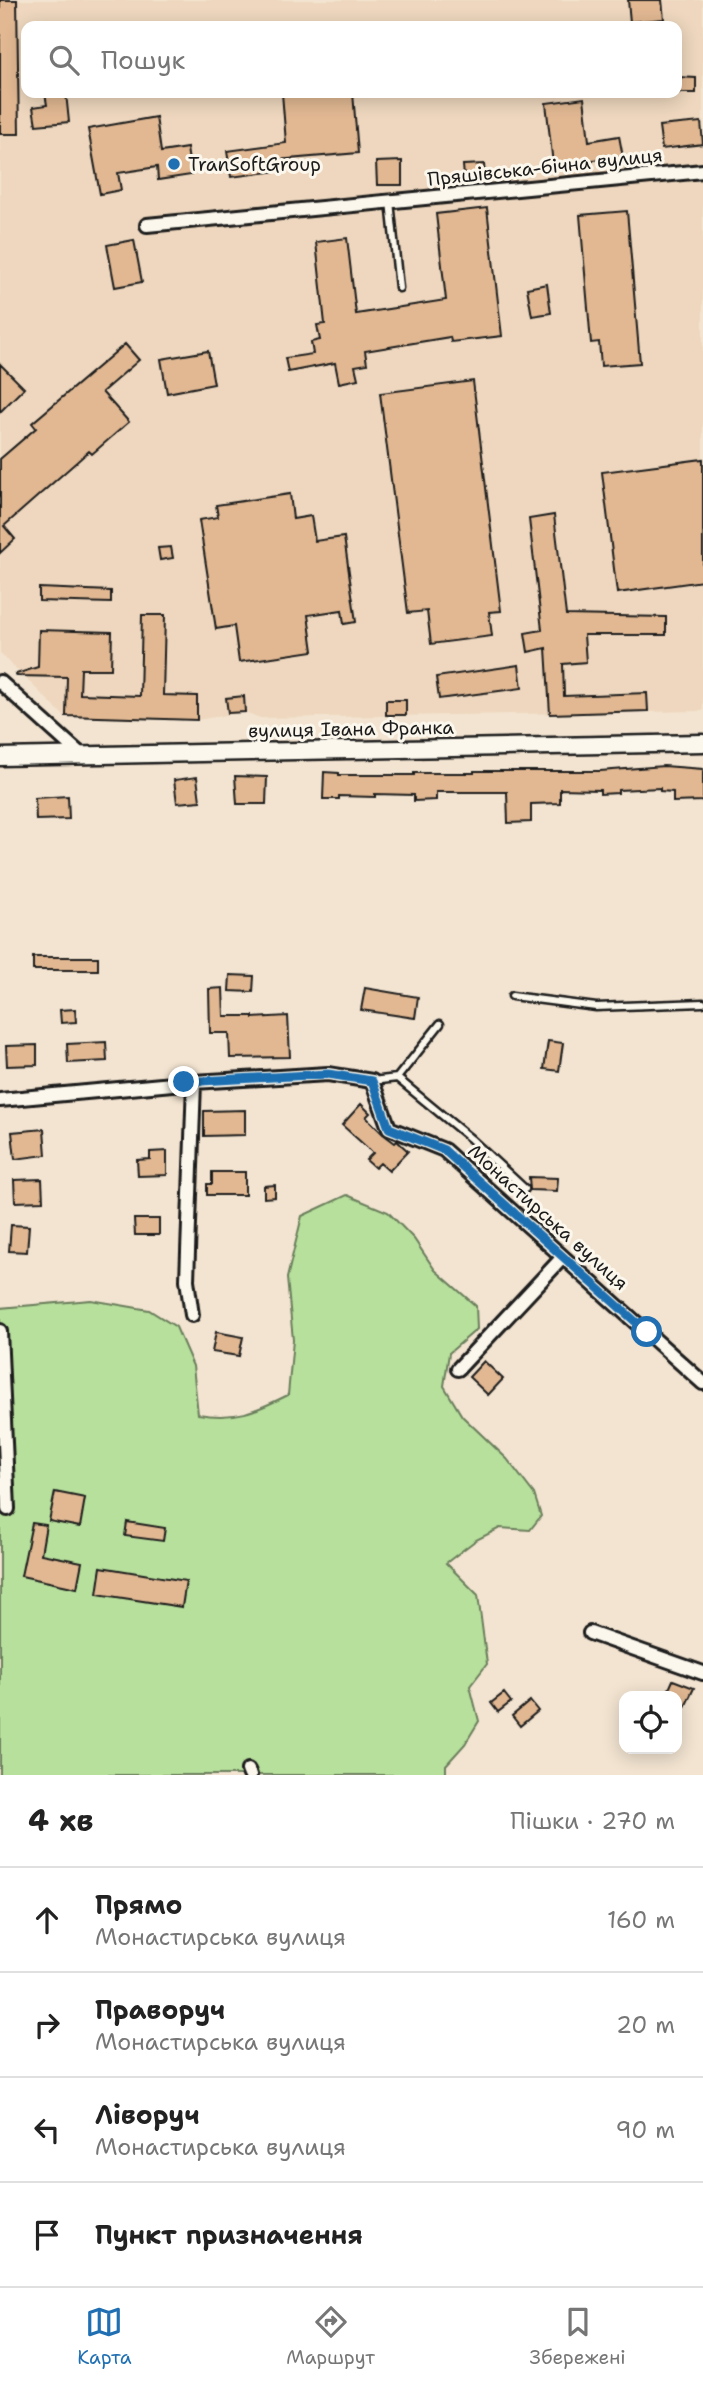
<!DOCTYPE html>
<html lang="uk">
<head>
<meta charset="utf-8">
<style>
  body { margin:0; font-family:"Shantell Sans",sans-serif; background:#f6f6f6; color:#222 }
  .controls { position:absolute; right:21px; bottom:21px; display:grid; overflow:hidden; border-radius:14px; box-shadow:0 4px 18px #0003 }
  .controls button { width:63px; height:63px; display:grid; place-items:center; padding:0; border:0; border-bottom:2px solid #e0e0e0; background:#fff; color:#222; font:35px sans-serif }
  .stop { position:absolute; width:21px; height:21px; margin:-16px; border:5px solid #1f6fb2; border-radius:50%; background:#fff }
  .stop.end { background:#1f6fb2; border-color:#fff; box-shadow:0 2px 7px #0008 }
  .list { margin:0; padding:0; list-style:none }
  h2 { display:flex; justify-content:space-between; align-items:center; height:91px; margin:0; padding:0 28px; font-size:30px }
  h2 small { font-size:23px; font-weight:400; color:#767676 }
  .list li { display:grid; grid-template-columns:46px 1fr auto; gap:21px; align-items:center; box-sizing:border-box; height:105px; padding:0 28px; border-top:2px solid #e0e0e0 }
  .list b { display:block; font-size:26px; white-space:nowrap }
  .list p { margin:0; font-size:23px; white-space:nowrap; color:#767676 }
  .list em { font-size:23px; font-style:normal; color:#767676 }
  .icon { flex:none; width:38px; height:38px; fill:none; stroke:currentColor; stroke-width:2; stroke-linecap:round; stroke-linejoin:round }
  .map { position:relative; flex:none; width:703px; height:1775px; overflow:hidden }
  .search { position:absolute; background:#fff; box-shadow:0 4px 18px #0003; left:21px; right:21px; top:21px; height:77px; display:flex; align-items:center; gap:18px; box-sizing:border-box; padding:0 24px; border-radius:14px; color:#767676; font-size:26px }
  .sheet { height:511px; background:#fff }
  nav { display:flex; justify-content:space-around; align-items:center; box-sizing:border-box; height:98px; border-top:2px solid #e0e0e0; background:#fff; font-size:19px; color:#767676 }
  nav a { display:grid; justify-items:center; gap:4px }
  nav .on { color:#1f6fb2 }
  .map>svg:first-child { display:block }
  .built { fill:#eed7be; fill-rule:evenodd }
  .green { fill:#b7e09c; stroke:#6a7e5c; stroke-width:2 }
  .building { fill:#e1b892; stroke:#1c1c1c; stroke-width:2 }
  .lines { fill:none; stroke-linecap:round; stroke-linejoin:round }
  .service-casing { stroke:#1c1c1c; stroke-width:11 }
  .minor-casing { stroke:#1c1c1c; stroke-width:18 }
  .tertiary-casing { stroke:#1c1c1c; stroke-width:21 }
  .service { stroke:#fbf7ec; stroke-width:6 }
  .minor { stroke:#fbf7ec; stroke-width:12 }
  .tertiary { stroke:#fbf7ec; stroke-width:16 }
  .route { stroke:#1f6fb2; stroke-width:9 }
  .poi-dot { fill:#1f6fb2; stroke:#fbf7ec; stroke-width:2.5 }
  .labels { text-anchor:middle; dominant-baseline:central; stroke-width:6; stroke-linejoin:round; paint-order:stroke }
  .poi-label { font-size:19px; fill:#1c1c1c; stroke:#fbf7ec; text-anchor:start }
  .street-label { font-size:19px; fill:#1c1c1c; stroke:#fbf7ec }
</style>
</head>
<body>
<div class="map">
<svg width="703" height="1775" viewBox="0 0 703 1775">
  <rect width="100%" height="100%" fill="#f3e4d1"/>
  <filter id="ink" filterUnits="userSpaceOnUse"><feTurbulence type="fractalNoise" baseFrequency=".0143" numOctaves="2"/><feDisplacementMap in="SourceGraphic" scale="14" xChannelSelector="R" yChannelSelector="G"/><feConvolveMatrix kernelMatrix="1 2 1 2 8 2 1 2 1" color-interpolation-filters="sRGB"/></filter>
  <g filter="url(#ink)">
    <path class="built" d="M 0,0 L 703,0 L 703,711 L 260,718 L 245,712 L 197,720 L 64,716 L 0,653 ZM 26,26 L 677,26 L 677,93 L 26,93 Z"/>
    <path class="green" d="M 347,1195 L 388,1212 L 414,1239 L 435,1270 L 476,1306 L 477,1329 L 449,1353 L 444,1386 L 462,1416 L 507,1459 L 534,1494 L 541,1516 L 530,1530 L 500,1528 L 476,1540 L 446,1563 L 478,1595 L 487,1664 L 470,1686 L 479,1721 L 465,1744 L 446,1765 L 446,1775 L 0,1775 L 0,1308 L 91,1300 L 149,1310 L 176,1327 L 193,1366 L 198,1414 C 236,1420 254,1412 288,1395 L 293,1340 L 287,1278 L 302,1216 Z"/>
    <path class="building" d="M 0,0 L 17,0 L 19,134 L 0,134 Z
      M 628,0 L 662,0 L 664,19 L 630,22 Z
      M 677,77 L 696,78 L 696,93 L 677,93 Z
      M 45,93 L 66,93 L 69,122 L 36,125 L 33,107 L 47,105 Z
      M 282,93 L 353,93 L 358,153 L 277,160 L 278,171 L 231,177 L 227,151 L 286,143 Z
      M 584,98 L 589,141 L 619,136 L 623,157 L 553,164 L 546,103 Z
      M 156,117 L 161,152 L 187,148 L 191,175 L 158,180 L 157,167 L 118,173 L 121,190 L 100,194 L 88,129 Z
      M 701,122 L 703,144 L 662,149 L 659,126 Z
      M 402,161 L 402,185 L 377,185 L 376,162 Z
      M 484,164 L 485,177 L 464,177 L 463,165 Z
      M 487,208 L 502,336 L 451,342 L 450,337 L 365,351 L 367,364 L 355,366 L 358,379 L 339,383 L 335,363 L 288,372 L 285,358 L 313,354 L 311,342 L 320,340 L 317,325 L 325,324 L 316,242 L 347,238 L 356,314 L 446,300 L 436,214 Z
      M 627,211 L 640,363 L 601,366 L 599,342 L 591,343 L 580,215 Z
      M 134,240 L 142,282 L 115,287 L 107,245 Z
      M 547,284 L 551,313 L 532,316 L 527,288 Z
      M 125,344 L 139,360 L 102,392 L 129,422 L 92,454 L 89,451 L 4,526 L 15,539 L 0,553 L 0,459 L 36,428 L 32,423 Z
      M 208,351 L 214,384 L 167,393 L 161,359 Z
      M 0,364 L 24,388 L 0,412 Z
      M 473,381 L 501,611 L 489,612 L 492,636 L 431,644 L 427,611 L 408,613 L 380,393 Z
      M 703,459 L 703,581 L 617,593 L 602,472 Z
      M 290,494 L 293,519 L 311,516 L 315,541 L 344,537 L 356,622 L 344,624 L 342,610 L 308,615 L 313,651 L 239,662 L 234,626 L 216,629 L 199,520 L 218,517 L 216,505 Z
      M 554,515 L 566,615 L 666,617 L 666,635 L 584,635 L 586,662 L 563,664 L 564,696 L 647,693 L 648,711 L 550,714 L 546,648 L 528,652 L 525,633 L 542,630 L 529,519 Z
      M 171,547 L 173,558 L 160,560 L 158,548 Z
      M 39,588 L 111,591 L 111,603 L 39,601 Z
      M 142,615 L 165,615 L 163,695 L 197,696 L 197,720 L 66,716 L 67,677 L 17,676 L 16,674 L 38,667 L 39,630 L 112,632 L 111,669 L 81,669 L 80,694 L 140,696 Z
      M 519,665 L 522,688 L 439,699 L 436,677 Z
      M 244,696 L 245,712 L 228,713 L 226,698 Z
      M 386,700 L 406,700 L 406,715 L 386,715 Z
      M 664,766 L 703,769 L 703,801 L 673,802 L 673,792 L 660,791 L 660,788 L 618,790 L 618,793 L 600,794 L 600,790 L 560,789 L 560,803 L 531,804 L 531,822 L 508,823 L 507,792 L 436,792 L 436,800 L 414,801 L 414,795 L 375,794 L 375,797 L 339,796 L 339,799 L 323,799 L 324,772 L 339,773 L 339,775 L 414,775 L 414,773 L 474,773 L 474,771 L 600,771 Z
      M 235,776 L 267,777 L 266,804 L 237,804 Z
      M 197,777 L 200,801 L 177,803 L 174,780 Z
      M 68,796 L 69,819 L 36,820 L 35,798 Z
      M 33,957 L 98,957 L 98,970 L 33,970 Z
      M 230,975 L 254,976 L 253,992 L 229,991 Z
      M 223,988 L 224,1016 L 253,1016 L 253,1018 L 288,1016 L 290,1057 L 230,1058 L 229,1033 L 210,1033 L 209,989 Z
      M 365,988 L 418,997 L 415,1018 L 361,1010 Z
      M 75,1009 L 76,1022 L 61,1023 L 60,1010 Z
      M 548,1041 L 563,1043 L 559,1071 L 544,1069 Z
      M 106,1042 L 107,1061 L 68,1063 L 67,1044 Z
      M 37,1045 L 37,1065 L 7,1066 L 6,1046 Z
      M 361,1104 L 370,1113 L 366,1117 L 383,1134 L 395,1143 L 397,1141 L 408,1151 L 389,1171 L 380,1163 L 375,1168 L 366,1160 L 373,1153 L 342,1125 Z
      M 245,1110 L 245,1135 L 204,1136 L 204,1111 Z
      M 44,1129 L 46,1155 L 15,1159 L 12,1132 Z
      M 167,1151 L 167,1175 L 138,1176 L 137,1160 L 150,1159 L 150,1152 Z
      M 212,1172 L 245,1172 L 245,1195 L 207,1195 L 207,1184 L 212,1184 Z
      M 529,1177 L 558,1178 L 557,1191 L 530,1190 Z
      M 42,1179 L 43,1201 L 15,1202 L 14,1180 Z
      M 275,1185 L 275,1197 L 264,1198 L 264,1186 Z
      M 134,1219 L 159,1219 L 159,1235 L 135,1235 Z
      M 11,1225 L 29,1226 L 27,1252 L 9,1251 Z
      M 216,1332 L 243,1337 L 239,1356 L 212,1352 Z
      M 484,1361 L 503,1379 L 488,1395 L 469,1377 Z
      M 55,1492 L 85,1498 L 80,1527 L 49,1521 Z
      M 127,1522 L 165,1528 L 163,1541 L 125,1536 Z
      M 32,1523 L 46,1525 L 41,1554 L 82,1562 L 77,1588 L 21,1576 Z
      M 101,1567 L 186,1581 L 182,1607 L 97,1594 Z
      M 673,1680 L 694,1688 L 685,1707 L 677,1703 L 677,1696 L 666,1696 Z
      M 504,1693 L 511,1702 L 498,1712 L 491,1703 Z
      M 530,1701 L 538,1711 L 520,1726 L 512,1716 Z"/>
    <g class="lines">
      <defs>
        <path id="service" d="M 390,201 L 399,288
          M 512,996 L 596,1007 L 703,1003
          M 397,1078 L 440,1024
          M 372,1081 L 397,1078 L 471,1139 L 525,1189"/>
        <path id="minor" d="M 147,225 L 703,171
          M 0,682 L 80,754
          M 0,1100 L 194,1082 L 328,1074 L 372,1081 L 389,1128 L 444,1150 L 703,1383
          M 192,1315 L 187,1280 L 194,1082
          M 0,1331 L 8,1509
          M 458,1369 L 563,1257
          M 590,1633 L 703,1673
          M 248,1770 L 250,1775"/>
        <path id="tertiary" d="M 0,757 L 703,743"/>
      </defs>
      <use href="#service" class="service-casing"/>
      <use href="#minor" class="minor-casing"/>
      <use href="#tertiary" class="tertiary-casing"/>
      <use href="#service" class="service"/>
      <use href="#minor" class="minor"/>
      <use href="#tertiary" class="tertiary"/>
    </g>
  </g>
  <g class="lines" filter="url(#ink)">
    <path class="route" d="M 184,1082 L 328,1074 L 372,1081 L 389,1128 L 444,1150 L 647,1332"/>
  </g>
  <circle class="poi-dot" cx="174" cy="164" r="7"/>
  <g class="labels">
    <g class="poi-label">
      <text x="188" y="164">TranSoftGroup</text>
    </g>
    <g class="street-label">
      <text transform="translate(545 167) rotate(-6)">Пряшівська-бічна вулиця</text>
      <text transform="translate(351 729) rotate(-1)">вулиця Івана Франка</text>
      <text transform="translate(548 1217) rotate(42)">Монастирська вулиця</text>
    </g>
  </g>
</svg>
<div class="controls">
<button><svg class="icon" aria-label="locate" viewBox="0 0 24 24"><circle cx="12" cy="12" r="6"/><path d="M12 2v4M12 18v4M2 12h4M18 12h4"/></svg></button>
</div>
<div class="stop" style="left:647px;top:1332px"></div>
<div class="stop end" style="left:184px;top:1082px"></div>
<div class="search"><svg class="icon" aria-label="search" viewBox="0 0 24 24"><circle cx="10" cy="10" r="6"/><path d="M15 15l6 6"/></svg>Пошук</div>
</div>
<section class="sheet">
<h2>4 хв<small>Пішки · 270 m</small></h2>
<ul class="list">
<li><svg class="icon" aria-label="ahead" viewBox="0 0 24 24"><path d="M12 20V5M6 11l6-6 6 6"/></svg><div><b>Прямо</b><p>Монастирська вулиця</p></div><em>160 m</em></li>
<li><svg class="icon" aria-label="right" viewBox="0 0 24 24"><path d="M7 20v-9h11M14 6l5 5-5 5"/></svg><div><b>Праворуч</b><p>Монастирська вулиця</p></div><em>20 m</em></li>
<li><svg class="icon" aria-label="left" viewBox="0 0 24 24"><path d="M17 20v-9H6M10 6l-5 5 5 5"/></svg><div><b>Ліворуч</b><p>Монастирська вулиця</p></div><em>90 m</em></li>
<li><svg class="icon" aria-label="arrive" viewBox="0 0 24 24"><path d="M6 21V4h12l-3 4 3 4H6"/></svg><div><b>Пункт призначення</b></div></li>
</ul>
</section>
<nav>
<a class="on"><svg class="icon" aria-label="map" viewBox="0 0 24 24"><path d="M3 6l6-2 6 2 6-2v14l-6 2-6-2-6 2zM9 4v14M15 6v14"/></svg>Карта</a>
<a><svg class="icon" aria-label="directions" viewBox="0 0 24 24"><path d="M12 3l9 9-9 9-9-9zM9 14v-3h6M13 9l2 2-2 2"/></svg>Маршрут</a>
<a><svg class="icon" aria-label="saved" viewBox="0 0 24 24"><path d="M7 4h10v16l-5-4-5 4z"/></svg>Збережені</a>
</nav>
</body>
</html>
